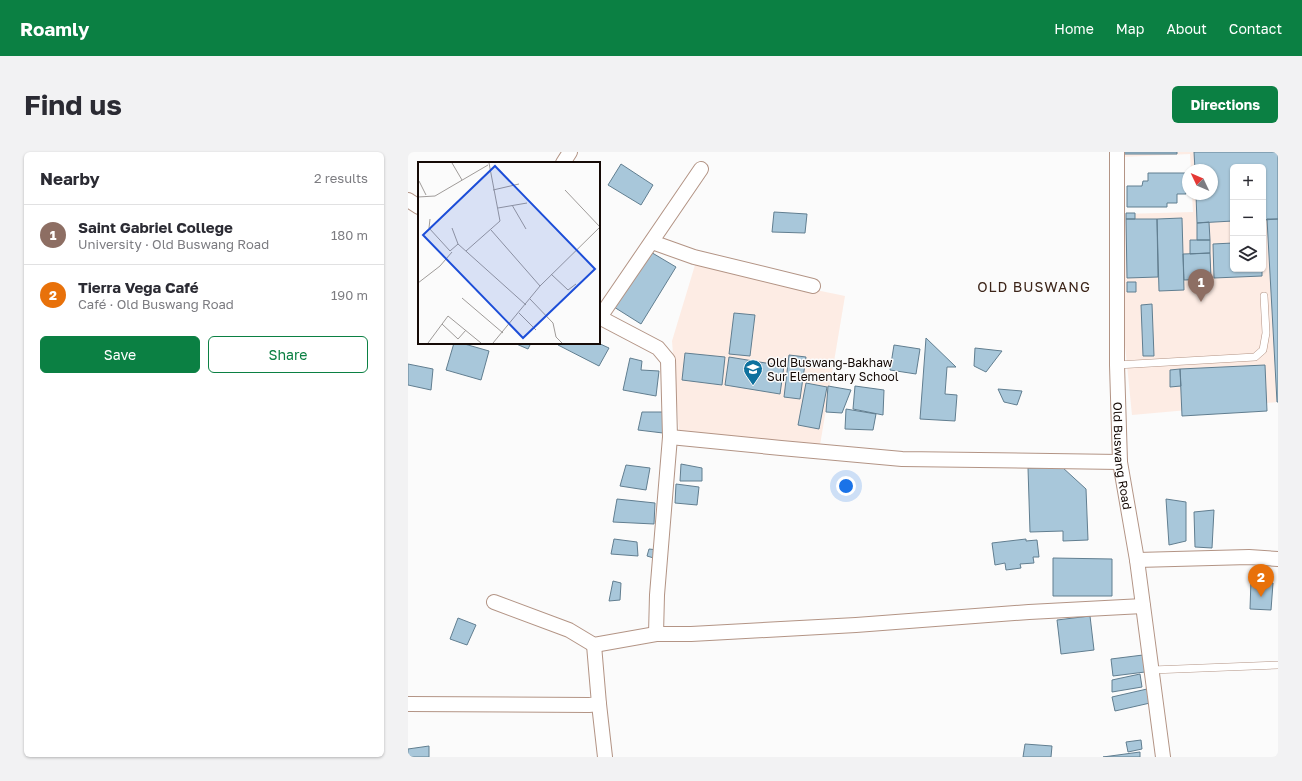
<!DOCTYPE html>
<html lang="en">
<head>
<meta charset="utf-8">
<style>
  body { margin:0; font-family:"Golos Text",sans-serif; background:#f2f2f3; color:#2b2b33 }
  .controls { position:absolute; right:12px; top:12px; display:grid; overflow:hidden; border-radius:6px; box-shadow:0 1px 3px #0004 }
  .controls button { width:36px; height:36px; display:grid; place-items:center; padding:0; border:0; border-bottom:1px solid #e1e1e2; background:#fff; color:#2b2b33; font:20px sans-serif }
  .compass { position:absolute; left:774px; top:12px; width:36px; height:36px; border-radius:50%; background:#fff; box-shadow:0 1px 3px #0004; rotate:314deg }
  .you { position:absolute; left:438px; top:334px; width:14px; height:14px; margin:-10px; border:3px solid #fff; border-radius:50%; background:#1a73e8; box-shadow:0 0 0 6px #1a73e833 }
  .badge { display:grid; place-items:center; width:26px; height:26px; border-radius:50%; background:#0b8043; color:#fff; font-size:13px; font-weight:700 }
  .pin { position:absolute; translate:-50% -33px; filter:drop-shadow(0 1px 2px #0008) }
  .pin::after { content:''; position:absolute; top:21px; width:14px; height:12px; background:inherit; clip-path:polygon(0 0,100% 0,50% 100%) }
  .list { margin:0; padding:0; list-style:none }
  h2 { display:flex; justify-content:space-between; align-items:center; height:52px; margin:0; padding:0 16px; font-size:17px }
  h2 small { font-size:13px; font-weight:400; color:#7c7c81 }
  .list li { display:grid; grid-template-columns:26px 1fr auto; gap:12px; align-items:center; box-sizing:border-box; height:60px; padding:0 16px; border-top:1px solid #e1e1e2 }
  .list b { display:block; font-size:15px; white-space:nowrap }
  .list p { margin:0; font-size:13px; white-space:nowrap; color:#7c7c81 }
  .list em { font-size:13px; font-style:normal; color:#7c7c81 }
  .actions { display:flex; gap:8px; padding:12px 16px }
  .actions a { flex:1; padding:9px 0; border:1px solid #0b8043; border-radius:6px; text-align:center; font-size:14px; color:#0b8043 }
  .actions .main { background:#0b8043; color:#fff }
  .icon { flex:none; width:22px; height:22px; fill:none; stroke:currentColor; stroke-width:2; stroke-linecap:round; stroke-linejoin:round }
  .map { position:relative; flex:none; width:870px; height:605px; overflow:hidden; border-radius:6px }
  header { display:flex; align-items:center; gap:24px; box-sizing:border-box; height:56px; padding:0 20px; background:#0b8043; color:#fff }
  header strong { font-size:19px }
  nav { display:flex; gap:22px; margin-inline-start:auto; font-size:14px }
  .intro { display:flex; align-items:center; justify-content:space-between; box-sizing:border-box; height:96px; padding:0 24px }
  h1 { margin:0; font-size:28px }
  .button { padding:10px 18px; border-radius:6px; background:#0b8043; color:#fff; font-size:14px; font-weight:700 }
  main { display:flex; gap:24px; padding:0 24px }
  aside { flex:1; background:#fff; border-radius:6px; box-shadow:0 1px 3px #0004 }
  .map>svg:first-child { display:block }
  .built { fill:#fdece4; fill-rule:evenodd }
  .building { fill:#a8c7da; stroke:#617e90 }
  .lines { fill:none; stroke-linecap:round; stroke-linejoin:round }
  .service-casing { stroke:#b39485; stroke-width:8 }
  .minor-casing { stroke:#b39485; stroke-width:16 }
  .service { stroke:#fff; stroke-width:7 }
  .minor { stroke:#fff; stroke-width:14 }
  .labels { text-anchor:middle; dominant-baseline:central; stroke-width:3; stroke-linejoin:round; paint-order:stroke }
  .poi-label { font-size:12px; fill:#150a06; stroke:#fbfbfb; text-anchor:start }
  .street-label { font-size:12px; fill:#150a06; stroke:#fbfbfb }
  .quarter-label { font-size:14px; letter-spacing:1px; fill:#3c2418; stroke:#fbfbfb }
  .inset-road { fill:none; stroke:#9f9b99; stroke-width:1 }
  .view { fill:#1d4ed8; fill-opacity:0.15; stroke:#1d4ed8; stroke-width:2 }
  .inset-edge { fill:none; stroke:#150a06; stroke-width:2 }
</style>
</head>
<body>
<header>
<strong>Roamly</strong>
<nav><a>Home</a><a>Map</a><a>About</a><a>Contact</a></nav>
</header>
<div class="intro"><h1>Find us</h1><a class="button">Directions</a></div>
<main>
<aside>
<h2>Nearby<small>2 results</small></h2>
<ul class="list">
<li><span class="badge" style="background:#8d6e63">1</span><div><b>Saint Gabriel College</b><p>University · Old Buswang Road</p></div><em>180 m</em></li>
<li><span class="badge" style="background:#e8710a">2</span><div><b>Tierra Vega Café</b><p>Café · Old Buswang Road</p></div><em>190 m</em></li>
</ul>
<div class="actions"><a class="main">Save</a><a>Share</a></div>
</aside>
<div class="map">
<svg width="870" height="605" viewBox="0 0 870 605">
  <rect width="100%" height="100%" fill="#fbfbfb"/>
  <path class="built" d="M 714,0 L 870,0 L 870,250 L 724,263 L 716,183 L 715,62 L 785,60 L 784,42 L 804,42 L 804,18 L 783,18 L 782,2 L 714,5 ZM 825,15 L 855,15 L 855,117 L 825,117 Z
    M 287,113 L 437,144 L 412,293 L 271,279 L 264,189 Z"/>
  <path class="building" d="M 716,0 L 769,0 L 769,2 L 716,2 Z
    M 786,0 L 870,0 L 870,67 L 855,68 L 855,15 L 825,15 L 825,69 L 789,71 L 788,42 L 804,42 L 804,18 L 787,18 Z
    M 213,12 L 245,33 L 233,53 L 200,33 Z
    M 740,21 L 778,21 L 778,42 L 769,42 L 769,51 L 759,51 L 759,55 L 719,55 L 719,34 L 734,34 L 735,29 L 740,29 Z
    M 366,60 L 399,62 L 397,81 L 364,80 Z
    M 718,61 L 727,61 L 727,67 L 718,67 Z
    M 774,66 L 776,138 L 751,139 L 749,67 Z
    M 718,67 L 749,67 L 750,125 L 719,126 Z
    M 859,67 L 870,67 L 870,250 L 869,250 Z
    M 801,70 L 802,88 L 789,88 L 789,71 Z
    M 782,88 L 802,88 L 802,101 L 782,102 Z
    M 825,91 L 825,117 L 854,117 L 854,124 L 806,126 L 805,92 Z
    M 241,99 L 268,115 L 233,172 L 206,155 Z
    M 802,101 L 803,127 L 776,128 L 775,102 Z
    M 719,130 L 728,130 L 728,140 L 719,140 Z
    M 744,152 L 746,204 L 735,204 L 733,153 Z
    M 326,161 L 347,163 L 342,204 L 321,202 Z
    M 518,186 L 548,215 L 539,215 L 537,242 L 549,243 L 547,269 L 512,267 Z
    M 46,191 L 53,191 L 81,199 L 73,228 L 38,218 Z
    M 106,191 L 123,191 L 120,197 Z
    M 151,191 L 190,191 L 201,196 L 191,214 L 150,193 Z
    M 486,193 L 512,197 L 508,222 L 482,218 Z
    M 567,196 L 594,199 L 578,220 L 566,214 Z
    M 277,201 L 317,205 L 314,233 L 274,228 Z
    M 381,203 L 398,205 L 392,247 L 376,245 Z
    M 321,205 L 376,214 L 372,242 L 317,233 Z
    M 222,206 L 234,209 L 233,218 L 251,219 L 248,244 L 215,238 Z
    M 0,212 L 25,217 L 23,238 L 0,233 Z
    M 857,213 L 859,259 L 774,264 L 772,217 Z
    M 772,217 L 773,234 L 762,235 L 762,218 Z
    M 398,231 L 419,235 L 411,277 L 390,273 Z
    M 420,234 L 443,238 L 434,261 L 418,260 Z
    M 447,234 L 476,238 L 475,263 L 445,257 Z
    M 590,237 L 614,239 L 609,253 L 596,250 Z
    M 438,257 L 468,262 L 465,278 L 437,277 Z
    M 234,260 L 255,260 L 255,281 L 230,278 Z
    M 273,312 L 294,316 L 294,329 L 272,329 Z
    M 218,313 L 242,316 L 238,338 L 212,334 Z
    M 654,315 L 678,337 L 680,388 L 655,389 L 655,379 L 622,380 L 620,316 Z
    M 268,332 L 291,335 L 289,353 L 267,351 Z
    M 209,347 L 247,351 L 246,372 L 205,370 Z
    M 758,347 L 778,350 L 778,389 L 761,393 Z
    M 806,358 L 804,396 L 787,395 L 786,360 Z
    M 206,387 L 229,390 L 230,404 L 203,402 Z
    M 618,387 L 618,389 L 629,388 L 631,405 L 625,405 L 626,411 L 612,412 L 613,416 L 598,418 L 597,411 L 587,413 L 584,391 Z
    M 241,397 L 250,398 L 249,407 L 239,404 Z
    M 645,406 L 704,407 L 704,444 L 645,444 Z
    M 843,428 L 865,431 L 863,458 L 842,457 Z
    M 205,429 L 213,431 L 212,448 L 201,449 Z
    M 682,464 L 686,498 L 653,502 L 649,468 Z
    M 50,466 L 68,473 L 59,493 L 42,487 Z
    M 735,503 L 737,520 L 705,524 L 703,507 Z
    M 732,522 L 734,535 L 704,540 L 704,528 Z
    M 739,537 L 742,551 L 707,559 L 704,545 Z
    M 733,588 L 734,597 L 720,600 L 718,590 Z
    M 617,592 L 644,594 L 643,605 L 615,605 Z
    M 21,594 L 21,605 L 0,605 L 0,597 Z
    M 732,600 L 732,605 L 695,605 Z"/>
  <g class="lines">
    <defs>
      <path id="service" d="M 709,213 L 847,205 L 855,198 L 858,181 L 856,144
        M 744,518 L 870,513"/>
      <g id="minor">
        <path id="s1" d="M 709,0 L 709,213 L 712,310 L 729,408 L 755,605"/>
        <path d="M 155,11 L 162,0"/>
        <path d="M 0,48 L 11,55"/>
        <path d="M 244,90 L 286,105 L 405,134"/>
        <path d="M 191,165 L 250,196 L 260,208 L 262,285 L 249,443 L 248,482"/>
        <path d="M 192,165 L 293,17"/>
        <path d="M 262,285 L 373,296 L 494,307 L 712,310"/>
        <path d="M 729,408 L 841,405 L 870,407"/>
        <path d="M 86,450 L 161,478 L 186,493 L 248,482 L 283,482 L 448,473 L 621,460 L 735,454"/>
        <path d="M 0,552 L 181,553 L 191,552 L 186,493"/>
        <path d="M 191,552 L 197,605"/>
      </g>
    </defs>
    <use href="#service" class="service-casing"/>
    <use href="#minor" class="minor-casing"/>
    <use href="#service" class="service"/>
    <use href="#minor" class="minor"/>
  </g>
  <defs>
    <symbol id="school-pin" viewBox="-11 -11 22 30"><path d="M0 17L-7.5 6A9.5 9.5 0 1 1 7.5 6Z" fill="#0e719e" stroke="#fbfbfb"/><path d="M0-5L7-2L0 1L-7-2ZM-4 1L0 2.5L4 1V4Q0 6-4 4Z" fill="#fff"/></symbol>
  </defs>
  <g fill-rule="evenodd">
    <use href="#school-pin" x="334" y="206" width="22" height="30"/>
  </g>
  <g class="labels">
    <g class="poi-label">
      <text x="359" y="210">Old Buswang-Bakhaw<tspan x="359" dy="14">Sur Elementary School</tspan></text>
    </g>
    <g class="street-label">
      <text stroke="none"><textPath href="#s1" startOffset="304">Old Buswang Road</textPath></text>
    </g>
    <g class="quarter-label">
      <text x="626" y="134">OLD BUSWANG</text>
    </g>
  </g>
  <g transform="translate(10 10)">
    <rect width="182" height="182" fill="#fbfbfb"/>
    <path class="inset-road" d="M 34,1 L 44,18M 1,19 L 8,33M 75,28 L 101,22M 147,28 L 182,65M 0,35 L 17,34 L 70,3M 94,43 L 108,67M 80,46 L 109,41M 12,57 L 11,66 L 32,89 L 40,82M 34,66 L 40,82 L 108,143M 73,68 L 122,124M 48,89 L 82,59 L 71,1M 133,112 L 150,128 L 158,122M 0,121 L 22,104 L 34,90M 44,136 L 85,171M 112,137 L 135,161 L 138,175 L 144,181M 101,151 L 118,168M 24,162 L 40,177 L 48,168M 10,181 L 30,154 L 63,181M 75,181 L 122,124 L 182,65"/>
    <path class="view" d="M 77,4 L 177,107 L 105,176 L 5,73 Z"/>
    <rect width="182" height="182" class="inset-edge"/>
  </g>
</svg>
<div class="controls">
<button>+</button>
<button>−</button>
<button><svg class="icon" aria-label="layers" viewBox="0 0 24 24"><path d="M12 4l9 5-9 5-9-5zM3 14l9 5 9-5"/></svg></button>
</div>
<svg class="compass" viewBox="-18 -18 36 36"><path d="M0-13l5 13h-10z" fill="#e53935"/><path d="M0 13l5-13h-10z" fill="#7c7c81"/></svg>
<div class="you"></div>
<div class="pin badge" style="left:793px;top:150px;background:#8d6e63">1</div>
<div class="pin badge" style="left:853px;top:445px;background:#e8710a">2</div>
</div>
</main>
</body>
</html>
